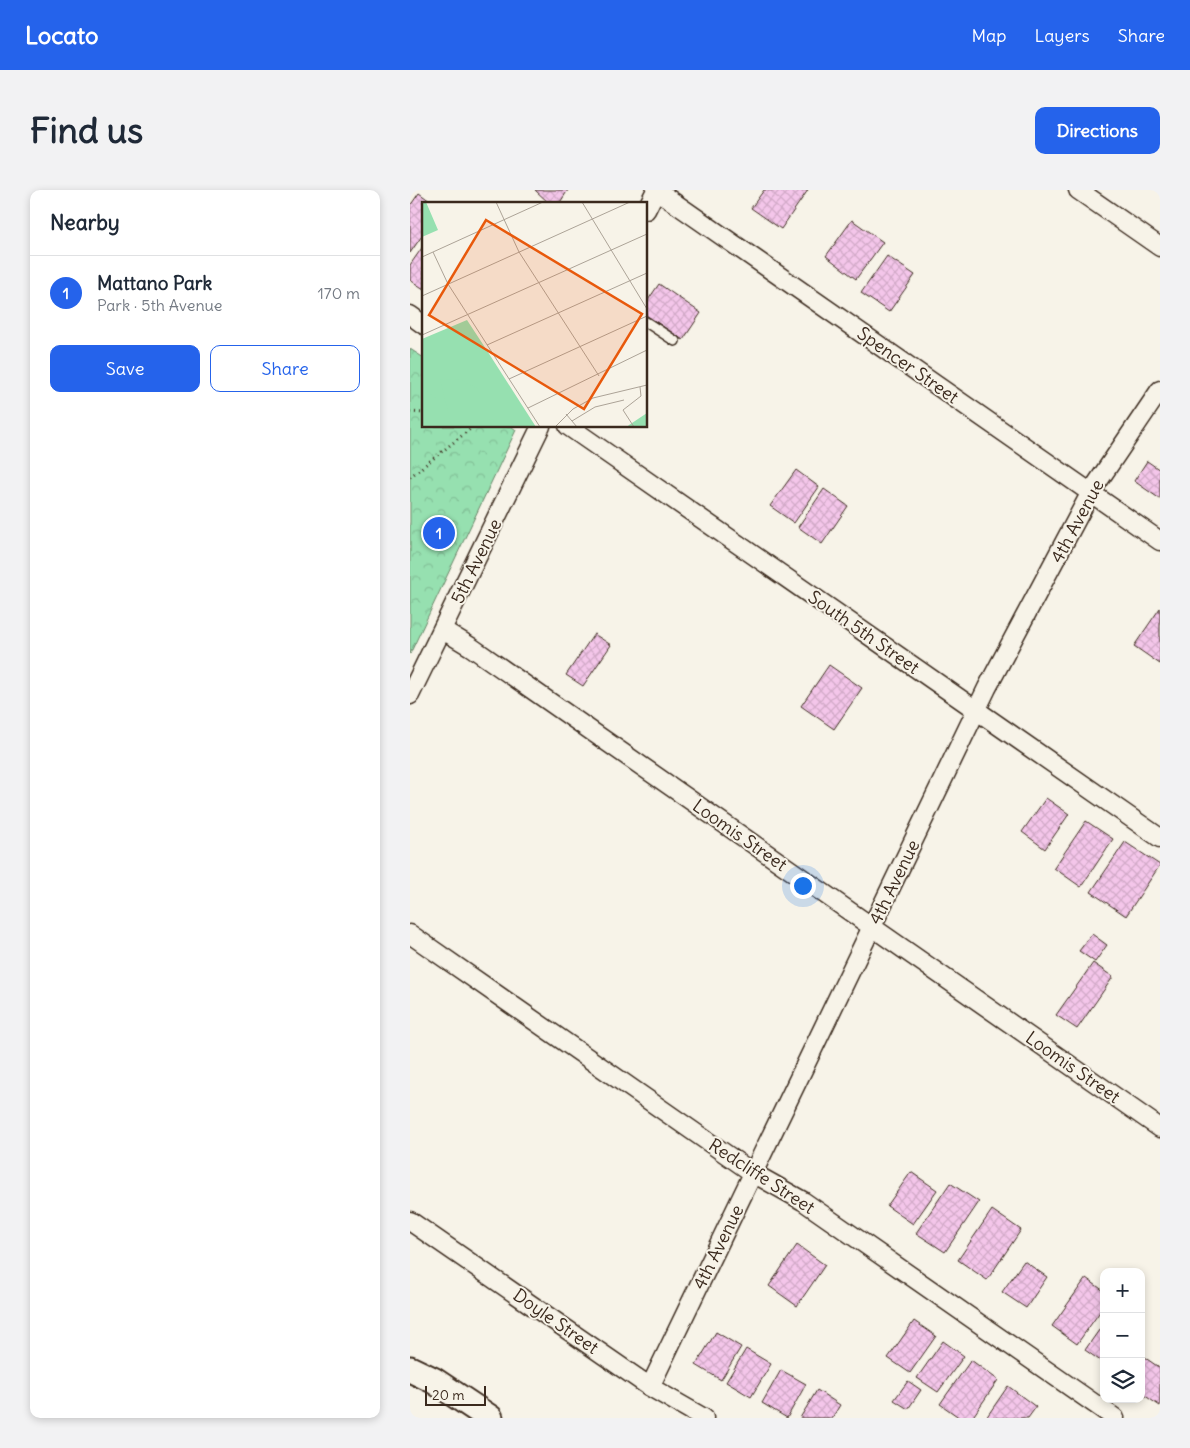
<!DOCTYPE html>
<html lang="en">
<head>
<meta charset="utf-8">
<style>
  body { margin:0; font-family:Delius,sans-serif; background:#f2f2f3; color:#1f2937 }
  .controls { position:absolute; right:15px; bottom:15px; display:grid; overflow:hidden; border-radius:10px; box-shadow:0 2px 8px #0003 }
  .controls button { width:45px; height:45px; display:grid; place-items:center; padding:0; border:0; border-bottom:1px solid #e0e1e3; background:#fff; color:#1f2937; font:25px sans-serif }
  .scale { position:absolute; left:15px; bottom:12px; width:61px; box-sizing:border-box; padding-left:5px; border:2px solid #3b2a1e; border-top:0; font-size:14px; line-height:18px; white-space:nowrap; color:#3b2a1e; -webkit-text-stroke:4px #f7f3e8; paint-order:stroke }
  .you { position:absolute; left:392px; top:695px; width:18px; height:18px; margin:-12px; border:4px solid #fff; border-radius:50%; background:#1a73e8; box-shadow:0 0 0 8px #1a73e833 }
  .badge { display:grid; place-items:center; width:32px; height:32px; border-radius:50%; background:#2563eb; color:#fff; font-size:16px; font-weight:700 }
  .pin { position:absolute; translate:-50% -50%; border:2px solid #fff; box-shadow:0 1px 5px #0006 }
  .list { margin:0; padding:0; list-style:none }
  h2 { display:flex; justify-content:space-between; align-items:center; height:65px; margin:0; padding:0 20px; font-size:21px }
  h2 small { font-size:16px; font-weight:400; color:#747a83 }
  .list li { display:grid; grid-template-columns:32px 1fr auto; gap:15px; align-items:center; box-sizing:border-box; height:75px; padding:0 20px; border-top:1px solid #e0e1e3 }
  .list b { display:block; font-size:19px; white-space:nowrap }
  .list p { margin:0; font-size:16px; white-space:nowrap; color:#747a83 }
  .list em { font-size:16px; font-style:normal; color:#747a83 }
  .actions { display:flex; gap:10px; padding:15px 20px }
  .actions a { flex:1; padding:11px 0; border:1px solid #2563eb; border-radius:10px; text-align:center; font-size:18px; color:#2563eb }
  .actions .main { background:#2563eb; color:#fff }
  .icon { flex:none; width:28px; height:28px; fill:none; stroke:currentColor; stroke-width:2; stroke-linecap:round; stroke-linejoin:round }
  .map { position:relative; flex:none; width:750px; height:1228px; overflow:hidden; border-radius:10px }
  header { display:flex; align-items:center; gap:30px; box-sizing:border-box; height:70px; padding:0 25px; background:#2563eb; color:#fff }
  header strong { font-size:24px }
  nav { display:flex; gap:28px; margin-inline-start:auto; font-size:18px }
  .intro { display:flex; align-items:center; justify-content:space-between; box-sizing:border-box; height:120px; padding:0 30px }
  h1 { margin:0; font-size:35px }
  .button { padding:12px 22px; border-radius:10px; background:#2563eb; color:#fff; font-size:18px; font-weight:700 }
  main { display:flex; gap:30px; padding:0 30px }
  aside { flex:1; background:#fff; border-radius:10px; box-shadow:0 2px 8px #0003 }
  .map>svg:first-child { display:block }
  .park { fill:url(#park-crowns); stroke:#688567 }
  .building { fill:url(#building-cross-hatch); stroke:#3b2a1e }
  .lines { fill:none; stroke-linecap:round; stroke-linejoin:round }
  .lane-casing { stroke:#3b2a1e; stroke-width:12 }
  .street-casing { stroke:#3b2a1e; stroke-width:21 }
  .secondary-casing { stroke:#3b2a1e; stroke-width:29 }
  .path { stroke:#3b2a1e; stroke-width:3; stroke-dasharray:1 4; stroke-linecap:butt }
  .lane { stroke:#f7f3e8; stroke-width:9 }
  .street { stroke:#f7f3e8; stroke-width:18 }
  .secondary { stroke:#f7f3e8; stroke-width:25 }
  .labels { text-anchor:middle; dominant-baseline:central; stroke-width:4; stroke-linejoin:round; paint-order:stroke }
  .street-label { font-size:18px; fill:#3b2a1e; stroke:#f7f3e8 }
  .inset-road { fill:none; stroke:#aca397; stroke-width:1 }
  .view { fill:#e8590c; fill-opacity:0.15; stroke:#e8590c; stroke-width:2.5 }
  .inset-edge { fill:none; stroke:#3b2a1e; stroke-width:2.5 }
</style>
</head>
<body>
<header>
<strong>Locato</strong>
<nav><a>Map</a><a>Layers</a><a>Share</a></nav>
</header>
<div class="intro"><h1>Find us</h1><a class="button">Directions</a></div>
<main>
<aside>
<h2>Nearby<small></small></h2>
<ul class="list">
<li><span class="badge">1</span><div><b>Mattano Park</b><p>Park · 5th Avenue</p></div><em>170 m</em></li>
</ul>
<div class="actions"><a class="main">Save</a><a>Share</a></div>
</aside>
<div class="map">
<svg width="750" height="1228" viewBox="0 0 750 1228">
  <defs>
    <pattern id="park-crowns" width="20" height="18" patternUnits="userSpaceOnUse" patternTransform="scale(1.25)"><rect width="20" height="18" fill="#96e0b0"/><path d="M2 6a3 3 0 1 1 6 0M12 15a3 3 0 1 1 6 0" fill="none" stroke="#82c097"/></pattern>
    <pattern id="building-cross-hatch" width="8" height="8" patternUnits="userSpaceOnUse" patternTransform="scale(1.25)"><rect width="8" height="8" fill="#f4c6ea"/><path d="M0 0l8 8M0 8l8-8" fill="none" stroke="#d2aac8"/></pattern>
  </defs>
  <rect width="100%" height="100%" fill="#f7f3e8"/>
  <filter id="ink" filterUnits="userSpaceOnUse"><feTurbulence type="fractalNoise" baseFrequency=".02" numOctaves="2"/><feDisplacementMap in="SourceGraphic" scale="10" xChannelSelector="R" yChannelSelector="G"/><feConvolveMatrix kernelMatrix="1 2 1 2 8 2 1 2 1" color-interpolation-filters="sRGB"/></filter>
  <g filter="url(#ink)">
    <path class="park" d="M 0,159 L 14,168 L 14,236 L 101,236 L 106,240 L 0,464 Z"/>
    <path class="building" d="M 125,0 L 158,0 L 149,14 L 140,14 Z
      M 354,0 L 398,0 L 371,39 L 341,18 Z
      M 9,3 L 24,14 L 14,14 L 14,43 L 0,63 L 0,16 Z
      M 442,30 L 473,52 L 446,89 L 416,66 Z
      M 14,55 L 14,99 L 0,90 L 0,75 Z
      M 477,66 L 505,85 L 479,122 L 451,103 Z
      M 249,94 L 291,123 L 273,150 L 236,125 L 236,113 Z
      M 737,271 L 750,280 L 750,309 L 724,291 Z
      M 386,280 L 409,297 L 384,333 L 360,316 Z
      M 414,299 L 438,316 L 412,354 L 388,337 Z
      M 750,418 L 750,474 L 724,456 Z
      M 184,444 L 201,455 L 173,496 L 156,485 Z
      M 419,475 L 452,498 L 424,539 L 391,516 Z
      M 636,608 L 659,624 L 635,659 L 612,642 Z
      M 676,631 L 703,649 L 671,697 L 644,678 Z
      M 715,652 L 750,675 L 716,726 L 681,702 Z
      M 682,744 L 697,755 L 685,772 L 669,761 Z
      M 683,773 L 703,787 L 667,839 L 646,825 Z
      M 501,982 L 527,1000 L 503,1034 L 477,1016 Z
      M 540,993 L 569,1012 L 535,1062 L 506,1043 Z
      M 582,1020 L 611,1040 L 577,1090 L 548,1070 Z
      M 387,1055 L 415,1075 L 387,1116 L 359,1096 Z
      M 614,1071 L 637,1087 L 616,1118 L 592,1102 Z
      M 676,1088 L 694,1101 L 694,1116 L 667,1154 L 642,1136 Z
      M 504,1131 L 526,1146 L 500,1183 L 478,1168 Z
      M 694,1133 L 694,1169 L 692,1172 L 675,1160 Z
      M 306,1142 L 331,1157 L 311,1190 L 286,1175 Z
      M 533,1151 L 554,1166 L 528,1202 L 507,1188 Z
      M 336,1159 L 361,1174 L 341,1207 L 316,1192 Z
      M 731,1165 L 750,1178 L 750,1216 L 731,1203 Z
      M 561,1170 L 588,1190 L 562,1228 L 550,1228 L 530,1214 Z
      M 371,1180 L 396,1194 L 377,1228 L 352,1213 Z
      M 498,1191 L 511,1200 L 498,1219 L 484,1210 Z
      M 598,1196 L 626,1217 L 618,1228 L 576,1228 Z
      M 407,1200 L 430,1215 L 422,1228 L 390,1228 Z"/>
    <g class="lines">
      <defs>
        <path id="lane" d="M 236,132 L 265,151"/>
        <path id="street" d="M 246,0 L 750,351
          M 668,0 L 750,57
          M 236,20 L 246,0
          M 0,125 L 14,135
          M 158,236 L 750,648
          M 33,440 L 61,457 L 750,938
          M 0,505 L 131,236
          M 0,744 L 343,983 L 393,1011 L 705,1228
          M 0,1031 L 240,1197 L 294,1228
          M 240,1197 L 577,498 L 681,302 L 750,200"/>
        <path id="secondary" d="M 0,1179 L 23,1190 L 80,1228"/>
      </defs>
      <use href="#lane" class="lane-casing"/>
      <use href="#street" class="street-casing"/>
      <use href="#secondary" class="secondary-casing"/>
      <path class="path" d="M 0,222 L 14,223
        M 0,287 L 64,236"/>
      <use href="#lane" class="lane"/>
      <use href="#street" class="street"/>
      <use href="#secondary" class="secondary"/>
    </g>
  </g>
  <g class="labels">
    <g class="street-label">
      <text transform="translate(498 175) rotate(35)">Spencer Street</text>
      <text transform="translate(667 331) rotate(-62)">4th Avenue</text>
      <text transform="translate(66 371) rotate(-64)">5th Avenue</text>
      <text transform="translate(454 442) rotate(35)">South 5th Street</text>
      <text transform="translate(330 645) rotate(35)">Loomis Street</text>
      <text transform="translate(484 692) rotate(-64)">4th Avenue</text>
      <text transform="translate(663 877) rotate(35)">Loomis Street</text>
      <text transform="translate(352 986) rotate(33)">Redcliffe Street</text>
      <text transform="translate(308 1057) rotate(-64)">4th Avenue</text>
      <text transform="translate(146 1131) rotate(35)">Doyle Street</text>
    </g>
  </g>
  <g transform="translate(12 12)">
    <rect width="225" height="225" fill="#f7f3e8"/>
    <path d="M 225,211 L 225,225 L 205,225 L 207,223 Z" fill="#96e0b0"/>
    <path d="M 0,0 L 4,0 L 16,28 L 0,35 ZM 45,118 L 64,147 L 114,225 L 0,225 L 0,137 Z" fill="#96e0b0"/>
    <path d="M 36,177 L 57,187 L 72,217 L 30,225 L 18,178 ZM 0,186 L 16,198 L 25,225 L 0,225 Z" fill="#96e0b0"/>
    <path class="inset-road" d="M 74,0 L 97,50 L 177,174M 160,0 L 225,107M 11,50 L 26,82 L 118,225M 0,55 L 121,0M 0,94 L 208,0M 0,133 L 225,32M 65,143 L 225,71M 87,177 L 225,114M 106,206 L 225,148M 144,212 L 155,225M 150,219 L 173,205 L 202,198M 133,225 L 151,207 L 171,196 L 225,183M 212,225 L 201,208 L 219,194 L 218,185"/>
    <path class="view" d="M 64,18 L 220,112 L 162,207 L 7,113 Z"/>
    <rect width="225" height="225" class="inset-edge"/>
  </g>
</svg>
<div class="controls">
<button>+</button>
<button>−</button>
<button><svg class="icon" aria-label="layers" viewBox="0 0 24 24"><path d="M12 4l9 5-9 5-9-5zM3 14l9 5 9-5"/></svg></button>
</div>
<div class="scale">20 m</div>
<div class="you"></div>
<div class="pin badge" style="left:29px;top:343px">1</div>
</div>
</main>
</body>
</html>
